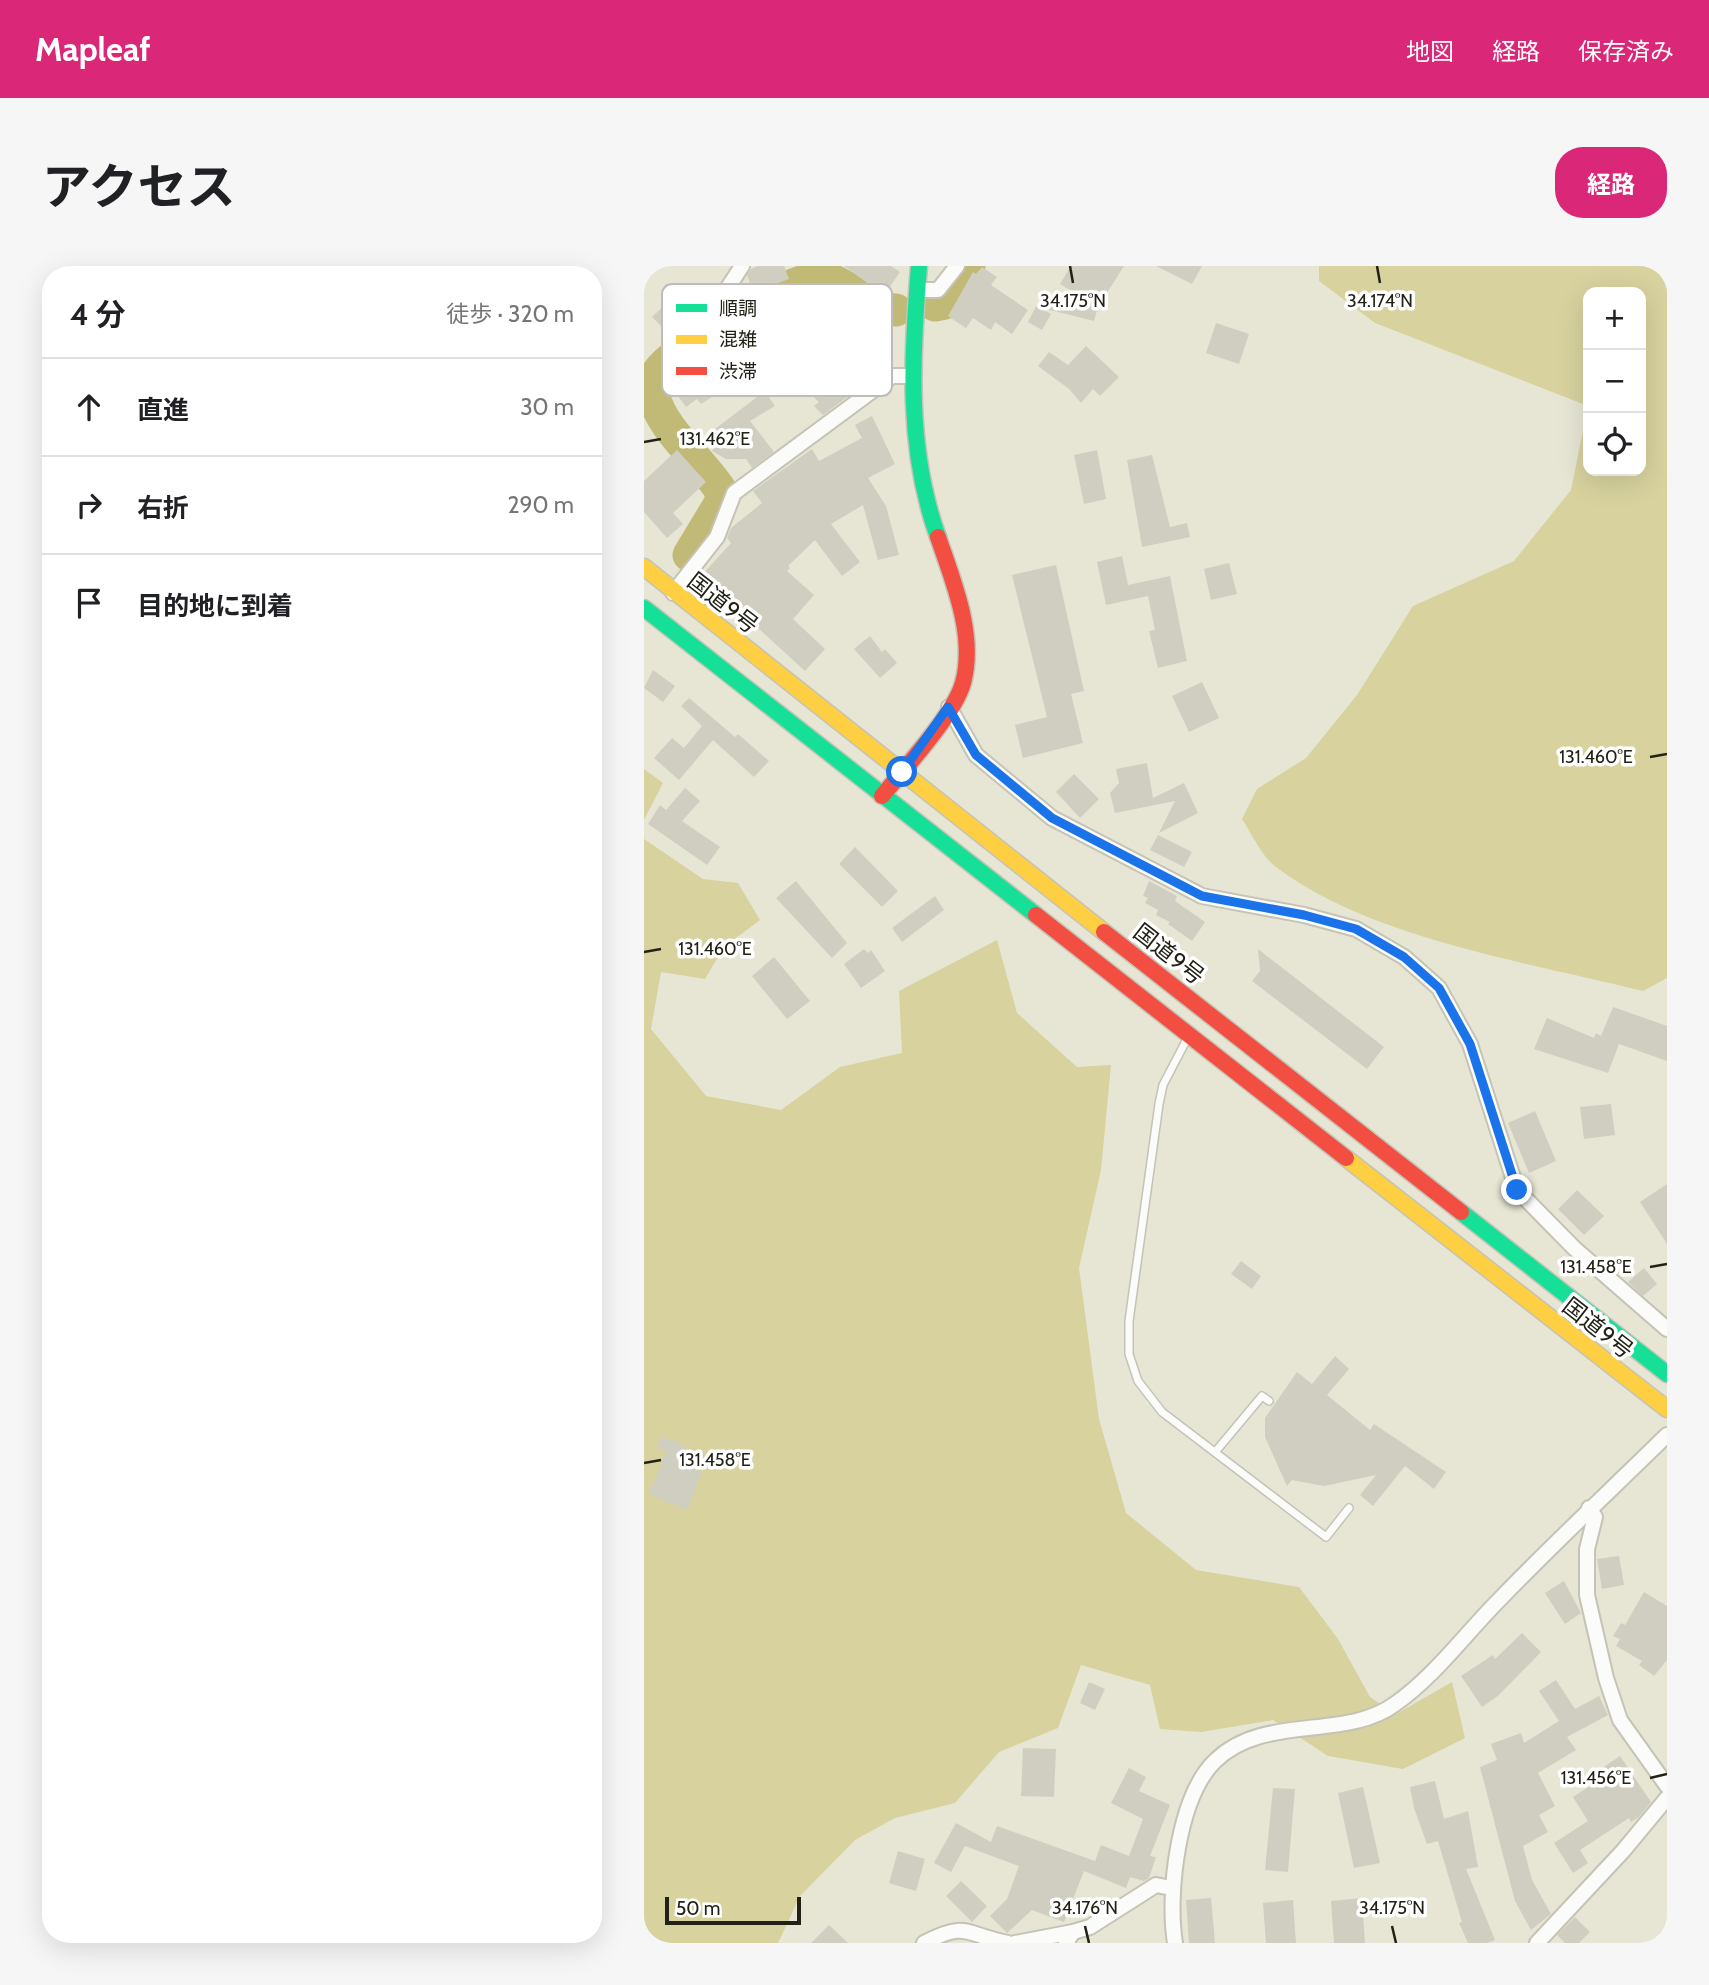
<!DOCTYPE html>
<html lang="ja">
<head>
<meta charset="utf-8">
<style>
  body { margin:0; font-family:Cabin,"Noto Sans JP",sans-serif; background:#f6f6f6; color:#202124 }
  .controls { position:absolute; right:21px; top:21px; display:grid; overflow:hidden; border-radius:14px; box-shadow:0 7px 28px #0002 }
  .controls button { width:63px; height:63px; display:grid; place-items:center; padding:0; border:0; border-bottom:2px solid #e0e0e0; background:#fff; color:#202124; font:35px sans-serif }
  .scale { position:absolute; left:21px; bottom:18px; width:136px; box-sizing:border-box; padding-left:7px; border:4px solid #222115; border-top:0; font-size:19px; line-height:24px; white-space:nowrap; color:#222115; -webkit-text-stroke:5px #fff; paint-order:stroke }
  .stop { position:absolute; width:21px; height:21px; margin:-16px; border:5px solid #1a73e8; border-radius:50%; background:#fff }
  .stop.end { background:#1a73e8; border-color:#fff; box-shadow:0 2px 7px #0008 }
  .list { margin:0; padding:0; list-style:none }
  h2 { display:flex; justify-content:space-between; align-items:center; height:91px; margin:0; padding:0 28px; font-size:30px }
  h2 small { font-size:23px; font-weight:400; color:#757577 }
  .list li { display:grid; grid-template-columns:46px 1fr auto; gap:21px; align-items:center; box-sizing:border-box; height:98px; padding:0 28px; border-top:2px solid #e0e0e0 }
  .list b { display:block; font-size:26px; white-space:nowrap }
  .list em { font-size:23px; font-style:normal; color:#757577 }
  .icon { flex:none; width:38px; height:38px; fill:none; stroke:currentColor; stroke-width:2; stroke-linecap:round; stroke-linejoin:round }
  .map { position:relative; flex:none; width:1023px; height:1677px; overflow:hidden; border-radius:28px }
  header { display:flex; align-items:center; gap:42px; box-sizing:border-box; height:98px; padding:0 35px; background:#db2777; color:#fff }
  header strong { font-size:33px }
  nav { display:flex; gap:38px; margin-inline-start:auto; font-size:24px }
  .intro { display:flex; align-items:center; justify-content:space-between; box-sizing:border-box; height:168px; padding:0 42px }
  h1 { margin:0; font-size:49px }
  .button { padding:18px 32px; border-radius:28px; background:#db2777; color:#fff; font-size:24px; font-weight:700 }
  main { display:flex; gap:42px; padding:0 42px }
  aside { flex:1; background:#fff; border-radius:28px; box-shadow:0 7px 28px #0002 }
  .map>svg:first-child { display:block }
  .green { fill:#d7d29e; fill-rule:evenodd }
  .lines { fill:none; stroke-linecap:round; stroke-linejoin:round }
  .river { stroke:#c1ba76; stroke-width:33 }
  .building { fill:#cfcec1 }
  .lane-casing { stroke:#c4c3b6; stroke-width:10 }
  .street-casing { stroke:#c4c3b6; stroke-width:18 }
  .fast-casing { stroke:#c4c3b6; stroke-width:19 }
  .slow-casing { stroke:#c4c3b6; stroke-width:19 }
  .jam-casing { stroke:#c4c3b6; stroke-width:19 }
  .lane { stroke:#fbfbf9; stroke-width:7 }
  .street { stroke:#fbfbf9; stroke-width:14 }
  .fast { stroke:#16e098; stroke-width:16 }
  .slow { stroke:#ffcf43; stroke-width:16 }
  .jam { stroke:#f24e42; stroke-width:16 }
  .route { stroke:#1a73e8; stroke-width:9 }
  .ticks { fill:none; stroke:#222115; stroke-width:2.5 }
  .labels { text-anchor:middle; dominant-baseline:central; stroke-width:7; stroke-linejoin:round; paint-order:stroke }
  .street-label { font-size:23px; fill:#222115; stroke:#fff }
  .key { fill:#fff; stroke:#bdbcb9; stroke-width:2 }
  .key-label { font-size:19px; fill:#222115 }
  .ticks-label { font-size:18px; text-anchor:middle; fill:#222115; stroke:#fff; stroke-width:7; stroke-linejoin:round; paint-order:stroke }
</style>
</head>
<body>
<header>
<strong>Mapleaf</strong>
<nav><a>地図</a><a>経路</a><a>保存済み</a></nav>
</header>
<div class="intro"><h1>アクセス</h1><a class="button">経路</a></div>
<main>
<aside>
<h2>4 分<small>徒歩 · 320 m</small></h2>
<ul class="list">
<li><svg class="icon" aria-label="ahead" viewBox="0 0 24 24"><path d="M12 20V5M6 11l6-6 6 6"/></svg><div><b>直進</b></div><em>30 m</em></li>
<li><svg class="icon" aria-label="right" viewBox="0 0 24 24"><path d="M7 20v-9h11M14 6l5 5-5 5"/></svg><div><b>右折</b></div><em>290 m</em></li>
<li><svg class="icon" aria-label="arrive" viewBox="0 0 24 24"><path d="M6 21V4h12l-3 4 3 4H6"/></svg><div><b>目的地に到着</b></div></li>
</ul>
</aside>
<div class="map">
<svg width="1023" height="1677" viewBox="0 0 1023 1677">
  <rect width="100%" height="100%" fill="#e7e6d5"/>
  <path class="green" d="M 675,0 L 1023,0 L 1023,712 L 999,725 C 884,696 727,673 632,601 C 618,591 608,568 598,553 L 613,523 L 662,492 L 713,429 L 769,340 L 870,295 L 927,224 L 944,140 L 731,57 L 675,15 ZM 997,26 L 997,205 L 944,205 L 944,26 Z
    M 0,503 L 19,517 L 0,554 Z
    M 0,573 L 59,613 L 94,617 L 116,654 L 80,681 L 61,713 L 17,706 L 7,763 L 62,830 L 137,844 L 196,801 L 258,787 L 255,725 L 353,674 L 373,747 L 433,801 L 467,799 L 457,904 L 435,1002 L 455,1153 L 482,1247 L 552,1304 L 655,1321 L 694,1373 L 726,1431 L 752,1448 L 808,1416 L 821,1472 L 759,1503 L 684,1490 L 629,1454 L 557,1466 L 516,1463 L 506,1419 L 437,1399 L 414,1462 L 355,1486 L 311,1537 L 251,1552 L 211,1574 L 156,1630 L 134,1677 L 0,1677 Z"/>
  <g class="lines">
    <path class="river" d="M 291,39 L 301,37 L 325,0
      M 45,289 L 77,236 L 77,225 C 59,196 17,163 10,130 C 9,124 9,113 12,109 C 25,84 146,12 174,12 C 195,11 213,32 231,40 C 237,43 245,43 252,44"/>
  </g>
  <path class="building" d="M 114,0 L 140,0 L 145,13 L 109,26 L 103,9 L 107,3 Z
    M 200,0 L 247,0 L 256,6 L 240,29 Z
    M 427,0 L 480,0 L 454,41 L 450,55 L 398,42 L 399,37 L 447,37 L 416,18 Z
    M 512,0 L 558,0 L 548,18 Z
    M 338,1 L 353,11 L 347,19 L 384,44 L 368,68 L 351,56 L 347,64 L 329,52 L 322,62 L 304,50 L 329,6 L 332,8 Z
    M 21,39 L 43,61 L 30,73 L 8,51 Z
    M 392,40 L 407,48 L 398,64 L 384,56 Z
    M 572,57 L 605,68 L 595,98 L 562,87 Z
    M 442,80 L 475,111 L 456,130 L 449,123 L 437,137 L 425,123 L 394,100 L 405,86 L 424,99 Z
    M 91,85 L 105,107 L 57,138 L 53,133 L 42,141 L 25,118 L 32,112 L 29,109 L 41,101 L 47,109 L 54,107 Z
    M 179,86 L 215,122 L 179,149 L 170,140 L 175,136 L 144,107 L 166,91 L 171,94 Z
    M 121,125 L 131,140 L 106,155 L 130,186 L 108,202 L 102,193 L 82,193 L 68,185 L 71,178 L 63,169 Z
    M 228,150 L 251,198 L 224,212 L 242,240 L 255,289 L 234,294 L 219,239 L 187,258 L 216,296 L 198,310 L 171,274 L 144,300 L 146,302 L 143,305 L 170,329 L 149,353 L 181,383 L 161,405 L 57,310 L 87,277 L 83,272 L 87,262 L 118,237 L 109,225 L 168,183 L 175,195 L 218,172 L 211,159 Z
    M 33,184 L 62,216 L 29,247 L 39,258 L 23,272 L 0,246 L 0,215 Z
    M 453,184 L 462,233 L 440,238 L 430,189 Z
    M 508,189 L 526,261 L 543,257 L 546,271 L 498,281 L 483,194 Z
    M 478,290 L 484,319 L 526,310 L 543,395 L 514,402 L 505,365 L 511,364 L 504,330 L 462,339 L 453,296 Z
    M 585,297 L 593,328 L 567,334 L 560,303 Z
    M 412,299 L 440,425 L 427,428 L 439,477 L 379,492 L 371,459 L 403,451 L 368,309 Z
    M 226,370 L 238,386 L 241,383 L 253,397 L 236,412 L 210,383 Z
    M 9,404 L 31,420 L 19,436 L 0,422 Z
    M 558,416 L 575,452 L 545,466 L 528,430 Z
    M 45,432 L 91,471 L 94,468 L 125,495 L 110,511 L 69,474 L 35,514 L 10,492 L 28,472 L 40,482 L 58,460 L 37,440 Z
    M 503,497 L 509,532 L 540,517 L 554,547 L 515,567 L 531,535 L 471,547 L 466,527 L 475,517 L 472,503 Z
    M 430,508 L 455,533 L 436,552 L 412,526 Z
    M 41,522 L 56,535 L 38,555 L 76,581 L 63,599 L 4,558 L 16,539 L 22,544 Z
    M 514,569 L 548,586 L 540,601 L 506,584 Z
    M 211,581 L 254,625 L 238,641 L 195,598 Z
    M 152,615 L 203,677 L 188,692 L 132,632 Z
    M 505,615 L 533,630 L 531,635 L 561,656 L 548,675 L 524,658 L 526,656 L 512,649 L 514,644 L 501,637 L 504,632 L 499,630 Z
    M 291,630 L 300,644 L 258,676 L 248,662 Z
    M 220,683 L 224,687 L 227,684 L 241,705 L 217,722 L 200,698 Z
    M 614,683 L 740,781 L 723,803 L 608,715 L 616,705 Z
    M 130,691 L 166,735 L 143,753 L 108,710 Z
    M 969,741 L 1023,760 L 1023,795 L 975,778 L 964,807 L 890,783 L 903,752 L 950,772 L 952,767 L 957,770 Z
    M 967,838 L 971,869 L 940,873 L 936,841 Z
    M 891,845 L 912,895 L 885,907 L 864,857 Z
    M 1023,918 L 1023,978 L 996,936 Z
    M 933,924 L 960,950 L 940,969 L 914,943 Z
    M 597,995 L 617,1010 L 608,1023 L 587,1008 Z
    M 1000,1002 L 1013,1018 L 999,1030 L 984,1016 Z
    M 691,1090 L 705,1103 L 683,1129 L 726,1164 L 730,1158 L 802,1206 L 790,1223 L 761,1200 L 729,1240 L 716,1229 L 732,1209 L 680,1220 L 648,1214 L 643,1220 L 621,1171 L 621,1152 L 653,1106 L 668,1118 Z
    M 18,1170 L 42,1180 L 39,1188 L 52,1193 L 49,1202 L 58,1206 L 43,1244 L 5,1228 L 22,1186 L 13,1182 Z
    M 975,1290 L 980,1319 L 958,1323 L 953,1293 Z
    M 920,1315 L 937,1347 L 921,1358 L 901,1327 Z
    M 1000,1326 L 1023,1340 L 1023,1394 L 1010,1410 L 995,1399 L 998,1395 L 972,1380 L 976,1373 L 969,1370 L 977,1357 L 981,1359 Z
    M 878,1367 L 897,1386 L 854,1430 L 838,1441 L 817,1410 L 849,1389 L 851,1393 Z
    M 912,1414 L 931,1443 L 955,1430 L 964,1449 L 923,1471 L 932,1484 L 894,1507 L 911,1540 L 895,1549 L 904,1566 L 879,1580 L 888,1614 L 907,1648 L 887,1664 L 871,1635 L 836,1501 L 853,1494 L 847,1478 L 877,1467 L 880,1477 L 915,1455 L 895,1425 Z
    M 445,1416 L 461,1423 L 451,1444 L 436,1437 Z
    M 379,1482 L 412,1483 L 410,1531 L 377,1530 Z
    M 976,1490 L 1007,1536 L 995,1551 L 987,1556 L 985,1552 L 936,1584 L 944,1597 L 929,1607 L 910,1577 L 944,1555 L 929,1531 L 958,1512 L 954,1505 Z
    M 485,1502 L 502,1511 L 495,1525 L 526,1539 L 506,1590 L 512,1591 L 505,1612 L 500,1615 L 486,1611 L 482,1622 L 440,1605 L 420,1656 L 388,1644 L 363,1667 L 346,1650 L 363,1633 L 375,1600 L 321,1580 L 307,1606 L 290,1597 L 312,1557 L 347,1576 L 353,1560 L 451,1595 L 457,1579 L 485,1590 L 499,1553 L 467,1537 Z
    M 791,1515 L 800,1553 L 824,1545 L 834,1601 L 822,1603 L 851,1674 L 843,1677 L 824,1677 L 815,1657 L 818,1656 L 794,1575 L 783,1578 L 770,1542 L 766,1521 Z
    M 719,1521 L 736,1597 L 710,1602 L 694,1527 Z
    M 629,1522 L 651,1523 L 644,1606 L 621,1604 Z
    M 254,1585 L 281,1593 L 272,1625 L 245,1617 Z
    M 317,1615 L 343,1640 L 328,1656 L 302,1630 Z
    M 567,1632 L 571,1677 L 545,1677 L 542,1634 Z
    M 718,1632 L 721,1677 L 690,1677 L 687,1635 Z
    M 649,1634 L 652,1677 L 622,1677 L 619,1637 Z
    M 931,1651 L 946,1666 L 935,1677 L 921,1677 L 913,1669 Z
    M 185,1659 L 204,1677 L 167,1677 Z"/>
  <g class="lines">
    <defs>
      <path id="lane" d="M 543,773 L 519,819 L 515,838 L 485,1055 L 485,1088 L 494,1115 L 518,1146 L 682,1271 L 705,1242
        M 572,1185 L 618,1130 L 625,1135"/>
      <path id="street" d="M 273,24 L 294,24 L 313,0
        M 72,40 L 98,0
        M 29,327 L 73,271 L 90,227 L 248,110 L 267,110
        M 305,441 L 332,489 L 408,552 L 558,630 L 660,649 L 712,663 L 760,691 L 795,722 L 826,778 L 873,924 L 930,982 L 1023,1063
        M 945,1242 L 951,1251 L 943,1283 L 943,1329 L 962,1412 L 976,1454 L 1023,1520
        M 280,1677 C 324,1654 321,1669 364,1677
        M 371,1677 L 429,1666
        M 422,1677 L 429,1666 L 446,1661 L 512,1619 L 527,1622
        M 531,1677 C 523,1628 534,1531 571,1495 C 620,1447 701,1475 751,1438 C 791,1410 822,1367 856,1333 C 910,1277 967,1224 1023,1169
        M 893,1677 L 979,1585 L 1023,1532"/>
      <path id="fast" d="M 275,0 C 268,92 262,182 294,271
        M 0,342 L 392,649
        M 817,946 L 1023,1108"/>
      <path id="slow" d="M 0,301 L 460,666
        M 702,892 L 1023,1143"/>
      <path id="jam" d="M 238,530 C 260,503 310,449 319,417 C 332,369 309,315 294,271
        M 392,649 L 702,892
        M 460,666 L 817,946"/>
    </defs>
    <use href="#lane" class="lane-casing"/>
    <use href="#street" class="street-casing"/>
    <use href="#fast" class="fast-casing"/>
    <use href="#slow" class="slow-casing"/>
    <use href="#jam" class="jam-casing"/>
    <use href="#lane" class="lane"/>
    <use href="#street" class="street"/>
    <use href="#fast" class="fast"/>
    <use href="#slow" class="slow"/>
    <use href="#jam" class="jam"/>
  </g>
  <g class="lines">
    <path class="route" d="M 258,506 L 304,441 L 332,489 L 408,552 L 558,630 L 660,649 L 712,663 L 760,691 L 795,722 L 826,778 L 873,924"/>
  </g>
  <path class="ticks" d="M 426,0 L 429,17M 733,0 L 736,17M 0,176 L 17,173M 1006,491 L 1023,488M 0,686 L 17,683M 1006,1001 L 1023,998M 0,1197 L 17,1194M 1006,1512 L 1023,1508M 441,1660 L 445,1677M 748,1660 L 752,1677"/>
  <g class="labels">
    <g class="street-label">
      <text transform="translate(79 337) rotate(38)">国道9号</text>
      <text transform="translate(525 688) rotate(38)">国道9号</text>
      <text transform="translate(954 1062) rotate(38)">国道9号</text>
    </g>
  </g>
  <rect x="18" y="18" width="230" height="112" rx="10" class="key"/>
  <rect x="32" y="38" width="31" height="8" fill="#16e098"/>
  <rect x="32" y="69" width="31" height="9" fill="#ffcf43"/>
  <rect x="32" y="101" width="31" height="8" fill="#f24e42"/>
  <g class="key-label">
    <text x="75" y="49">順調</text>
    <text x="75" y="80">混雑</text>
    <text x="75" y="112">渋滞</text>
  </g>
  <g class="ticks-label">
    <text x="429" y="41">34.175°N</text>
    <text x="736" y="41">34.174°N</text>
    <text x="71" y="179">131.462°E</text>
    <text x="952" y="497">131.460°E</text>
    <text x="71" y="689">131.460°E</text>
    <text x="952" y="1007">131.458°E</text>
    <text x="71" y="1200">131.458°E</text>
    <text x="952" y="1518">131.456°E</text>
    <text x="441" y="1648">34.176°N</text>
    <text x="748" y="1648">34.175°N</text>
  </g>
</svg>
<div class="controls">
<button>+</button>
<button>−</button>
<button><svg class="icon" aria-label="locate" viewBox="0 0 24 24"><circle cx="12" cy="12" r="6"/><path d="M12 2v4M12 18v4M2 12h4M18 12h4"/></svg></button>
</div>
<div class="scale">50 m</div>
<div class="stop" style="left:258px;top:506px"></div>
<div class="stop end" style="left:873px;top:924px"></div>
</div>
</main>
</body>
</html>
